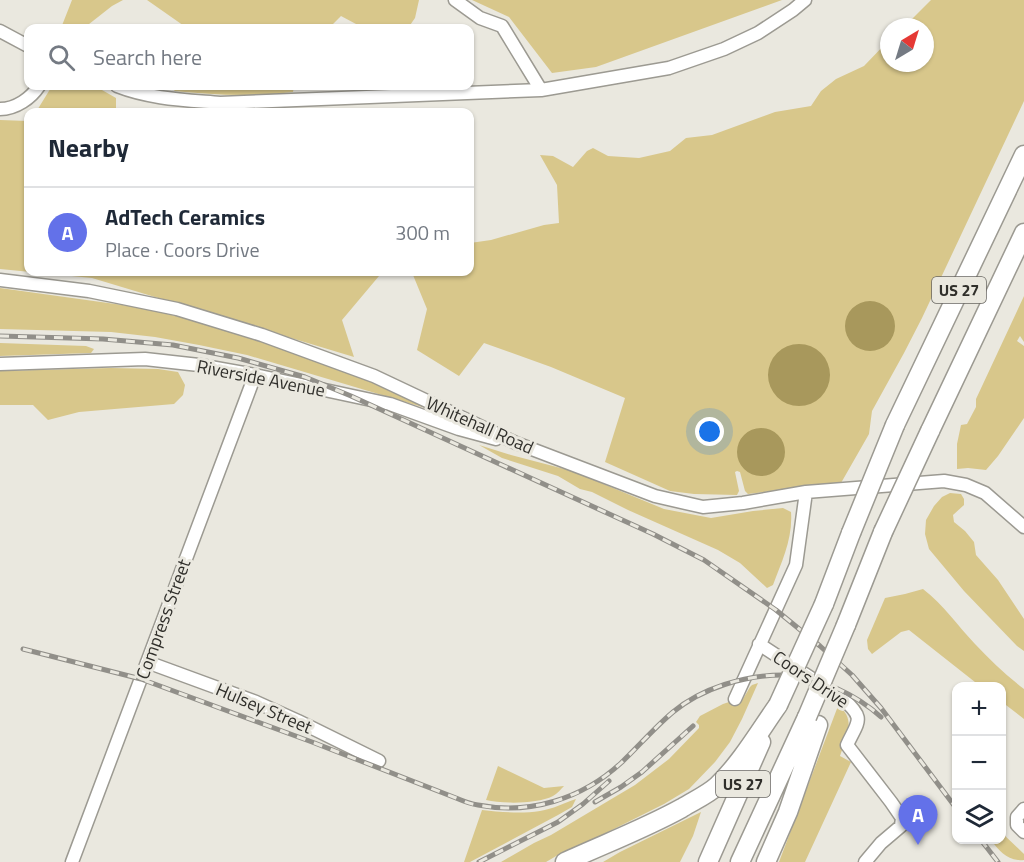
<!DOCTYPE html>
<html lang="en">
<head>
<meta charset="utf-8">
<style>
  body { margin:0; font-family:"Titillium Web",sans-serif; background:#f2f2f3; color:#1f2937 }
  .controls { position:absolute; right:18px; bottom:18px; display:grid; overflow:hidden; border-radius:12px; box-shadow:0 2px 4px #0004 }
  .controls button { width:54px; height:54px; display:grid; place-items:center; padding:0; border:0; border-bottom:2px solid #e0e1e3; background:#fff; color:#1f2937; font:30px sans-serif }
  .compass { position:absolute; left:880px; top:18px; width:54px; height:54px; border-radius:50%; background:#fff; box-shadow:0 2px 4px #0004; rotate:38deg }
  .you { position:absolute; left:710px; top:432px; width:21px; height:21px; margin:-15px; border:4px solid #fff; border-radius:50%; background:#1a73e8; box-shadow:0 0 0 9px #1a73e833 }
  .badge { display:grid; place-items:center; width:39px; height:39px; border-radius:50%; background:#6371e9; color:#fff; font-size:20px; font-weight:700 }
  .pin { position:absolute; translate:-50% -50px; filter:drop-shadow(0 2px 3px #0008) }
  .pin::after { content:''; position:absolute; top:32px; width:21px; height:18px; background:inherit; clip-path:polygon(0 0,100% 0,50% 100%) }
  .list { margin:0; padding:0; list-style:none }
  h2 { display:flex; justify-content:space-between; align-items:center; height:78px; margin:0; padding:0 24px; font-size:26px }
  h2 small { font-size:20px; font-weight:400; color:#747a83 }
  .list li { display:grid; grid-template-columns:39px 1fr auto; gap:18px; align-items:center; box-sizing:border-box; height:90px; padding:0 24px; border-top:2px solid #e0e1e3 }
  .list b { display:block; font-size:22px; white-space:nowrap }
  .list p { margin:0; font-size:20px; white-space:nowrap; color:#747a83 }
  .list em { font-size:20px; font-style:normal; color:#747a83 }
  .icon { flex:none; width:33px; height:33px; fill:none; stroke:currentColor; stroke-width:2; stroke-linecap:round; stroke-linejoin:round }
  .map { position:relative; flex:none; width:1024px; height:862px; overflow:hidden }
  .search { position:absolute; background:#fff; box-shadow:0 2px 4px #0004; left:24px; top:24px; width:450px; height:66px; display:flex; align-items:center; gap:15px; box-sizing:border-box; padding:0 21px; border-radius:12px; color:#747a83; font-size:22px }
  .panel { position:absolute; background:#fff; box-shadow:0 2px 4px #0004; left:24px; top:108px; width:450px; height:168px; border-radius:12px }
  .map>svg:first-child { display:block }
  .green { fill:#d8c78b }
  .water { fill:#a8985c }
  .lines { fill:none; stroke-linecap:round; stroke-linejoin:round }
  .minor-casing { stroke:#9c9a92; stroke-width:15 }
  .highway-casing { stroke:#9c9a92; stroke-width:21 }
  .minor { stroke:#fff; stroke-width:12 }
  .highway { stroke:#fff; stroke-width:18 }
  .rail-casing { stroke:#918f89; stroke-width:5 }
  .rail { stroke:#eae8df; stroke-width:3; stroke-dasharray:9; stroke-linecap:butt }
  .highway-bridge-casing { stroke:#9c9a92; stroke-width:21; stroke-linecap:butt }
  .highway-bridge { stroke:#fff; stroke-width:18 }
  .labels { text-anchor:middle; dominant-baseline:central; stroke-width:6; stroke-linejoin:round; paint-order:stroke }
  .shield { fill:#eae8df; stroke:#686661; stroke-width:1.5 }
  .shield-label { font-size:16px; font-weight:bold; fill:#302f2b }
  .street-label { font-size:18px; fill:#302f2b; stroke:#eae8df }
</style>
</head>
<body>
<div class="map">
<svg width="1024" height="862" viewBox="0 0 1024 862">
  <rect width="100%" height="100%" fill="#eae8df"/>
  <path class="green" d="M 72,0 L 123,0 L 112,6 L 84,28 L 61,28 Z
    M 147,0 L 419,0 L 415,18 L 408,28 L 356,28 L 356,24 L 341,16 L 329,28 L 187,28 Z
    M 472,0 L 782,0 L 596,67 L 552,73 L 509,17 Z
    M 931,0 L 1024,0 L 1024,101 L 922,318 L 904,353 L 872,411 L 869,434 L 841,483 L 748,494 L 745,491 L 740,472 L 737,471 L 735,472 L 739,491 L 737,495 L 694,494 L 670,491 L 605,462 L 625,398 L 551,367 L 484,343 L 459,376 L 417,350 L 427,309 L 413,275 L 379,276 L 342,320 L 354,357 L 92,278 L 0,269 L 0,120 L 28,121 L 28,272 L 470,272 L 470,243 L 491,240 L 544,225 L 559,223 L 557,185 L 540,155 L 553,156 L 573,167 L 587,151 L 593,148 L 608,156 L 639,158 L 670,151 L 686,138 L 712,135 L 775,112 L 811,106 L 821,91 L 836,79 L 864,66 L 889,40 L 889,63 L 925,63 L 925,27 L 904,27 Z
    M 52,86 L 95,86 L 116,98 L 116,112 L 36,112 Z
    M 178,86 L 294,86 L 293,92 C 254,97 213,95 174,91 Z
    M 0,288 L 144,308 L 199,322 L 256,339 L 325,364 L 395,391 L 429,407 L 429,409 L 247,355 L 199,345 L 155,337 L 111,332 L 0,329 Z
    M 1024,296 L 1024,342 L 1020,336 L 1017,341 L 1024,346 L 1024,418 L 998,456 L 986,470 L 968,468 L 957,469 L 957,444 L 961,425 L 967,424 L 976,407 L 976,399 Z
    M 0,343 L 86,346 L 94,349 L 91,353 L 0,356 Z
    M 111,368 L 158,369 L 178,372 L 185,385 L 183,395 L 174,404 L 79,412 L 48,420 L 33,405 L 0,405 L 0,371 Z
    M 479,445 L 511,455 L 572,471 L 664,509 L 711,518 L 753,511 L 783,508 L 791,512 C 793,538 782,561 773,585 L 767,588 L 740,563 L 718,550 L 628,510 L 592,492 L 580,489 L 558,476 L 502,458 Z
    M 950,493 L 961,494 L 964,499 L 964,505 L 953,515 L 954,522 L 965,531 L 974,542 L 976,555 L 998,580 L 1024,619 L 1024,651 L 1017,646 L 964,591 L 929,549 L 925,534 L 926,520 L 934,506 L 942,497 Z
    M 923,589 C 944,605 957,625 975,644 C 990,660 1007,676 1024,689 L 1024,719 L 1002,702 L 1002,686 L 980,686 L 909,630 L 901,632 L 872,654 L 868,649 L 867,640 L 885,598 L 905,594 Z
    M 758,683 L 742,719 L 730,742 L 715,762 L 689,789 L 664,804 L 598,837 L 563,852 L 546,862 L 501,862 L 534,843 L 551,835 L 635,785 L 669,759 L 699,728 L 699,725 L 696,722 L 700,716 L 723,704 L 729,702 L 740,704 L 750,687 L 752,685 Z
    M 838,706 C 857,718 846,738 840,756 L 851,762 L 805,862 L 779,862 Z
    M 498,766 L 544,788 L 564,786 C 561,789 557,794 553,796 C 537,804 503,804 486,800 Z
    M 576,799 L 572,807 L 558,815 L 470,862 L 464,862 L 482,810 C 501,812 521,814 540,811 C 553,809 564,803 576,799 Z
    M 701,812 L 693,836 L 680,862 L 603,862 L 620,852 Z
    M 1002,833 L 1024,854 L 1024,860 C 1009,862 999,851 991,840 L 1002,840 Z"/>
  <path class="water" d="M845 326a25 25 0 1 1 50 0a25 25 0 1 1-50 0Z
    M768 375a31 31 0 1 1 62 0a31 31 0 1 1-62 0Z
    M737 452a24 24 0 1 1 48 0a24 24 0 1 1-48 0Z"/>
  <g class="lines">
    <defs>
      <path id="minor" d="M 455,0 L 480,18 L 502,26 L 541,90
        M 0,31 L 28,46
        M 117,86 C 150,99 185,100 220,103 L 541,90 L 669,68 L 724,49 L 758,33 L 793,10 L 805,0
        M 0,109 C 16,109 31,98 39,86
        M 0,280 L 89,291 L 177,309 L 262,335 L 374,376 L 516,443 L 655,496 L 703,507 L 743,503 L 806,492 L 944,481 L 966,485 L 985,493 L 1024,527
        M 0,364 L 145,359 L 199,365 L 255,375 L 390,404 L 459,429 L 496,439
        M 759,644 L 843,699 C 866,719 858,721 847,745 L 891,802 L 902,818 L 901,826 L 881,843 L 865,862
        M 147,662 L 256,702 L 298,721 L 379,761
        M 735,699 L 796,565 L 806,492
        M 1024,809 L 1017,817 L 1017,825 L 1024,832
        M 72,862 L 255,375"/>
      <path id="highway" d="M 895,425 L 1024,155
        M 930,431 L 1024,233
        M 824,604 L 851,533
        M 846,625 L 883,532
        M 565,862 C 604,844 644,829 682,808 C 693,801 707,795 717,786 C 741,763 759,732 778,705
        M 708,862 L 761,742
        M 740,862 L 807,717
        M 766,862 L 788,812 L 818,725"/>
    </defs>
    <use href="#minor" class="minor-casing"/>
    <use href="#highway" class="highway-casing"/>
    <use href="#minor" class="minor"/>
    <use href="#highway" class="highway"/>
    <defs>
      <path id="rail" d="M 0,336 L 103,339 L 173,345 L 238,358 L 305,377 L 351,396 L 653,534 L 704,560 L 776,610 L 820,646 L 852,675 L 881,708 L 956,808
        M 23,649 L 141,679 L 312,742 L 456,798 C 463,801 470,804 478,805 C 530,815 582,799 621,763 C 638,747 654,728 673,712 C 702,688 745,675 783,675 C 816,675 857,695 881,717
        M 595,802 L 621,787 L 642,772 L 693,726
        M 981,840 L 998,862
        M 479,862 L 558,822 L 583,804 L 609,781"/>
    </defs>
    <use href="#rail" class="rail-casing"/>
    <use href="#rail" class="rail"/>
    <defs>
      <path id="highway-bridge" d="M 883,532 L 930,431
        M 851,533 L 895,425
        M 778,705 L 824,604
        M 807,717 L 846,625"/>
    </defs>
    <use href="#highway-bridge" class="highway-bridge-casing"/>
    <use href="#highway-bridge" class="highway-bridge"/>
  </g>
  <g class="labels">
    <g class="shield">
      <rect x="932" y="277" width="54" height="26" rx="4.5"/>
      <rect x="716" y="771" width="54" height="26" rx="4.5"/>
    </g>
    <g class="shield-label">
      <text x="959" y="290">US 27</text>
      <text x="743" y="784">US 27</text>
    </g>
    <g class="street-label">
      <text transform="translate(261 378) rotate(11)">Riverside Avenue</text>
      <text transform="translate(480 425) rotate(24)">Whitehall Road</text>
      <text transform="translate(163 619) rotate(-70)">Compress Street</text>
      <text transform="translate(811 679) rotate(34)">Coors Drive</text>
      <text transform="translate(264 708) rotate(23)">Hulsey Street</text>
    </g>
  </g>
</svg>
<div class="controls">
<button>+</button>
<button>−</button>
<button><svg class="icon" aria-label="layers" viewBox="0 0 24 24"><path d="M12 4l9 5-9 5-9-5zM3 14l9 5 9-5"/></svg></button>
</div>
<svg class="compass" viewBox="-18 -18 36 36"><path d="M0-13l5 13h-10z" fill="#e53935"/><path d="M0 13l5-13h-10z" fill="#747a83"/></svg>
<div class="you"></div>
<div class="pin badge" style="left:918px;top:845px">A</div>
<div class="search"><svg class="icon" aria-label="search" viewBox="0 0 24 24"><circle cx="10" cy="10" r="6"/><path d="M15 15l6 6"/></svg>Search here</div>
<section class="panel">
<h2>Nearby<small></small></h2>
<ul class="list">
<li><span class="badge">A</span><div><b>AdTech Ceramics</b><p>Place · Coors Drive</p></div><em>300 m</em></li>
</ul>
</section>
</div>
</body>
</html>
